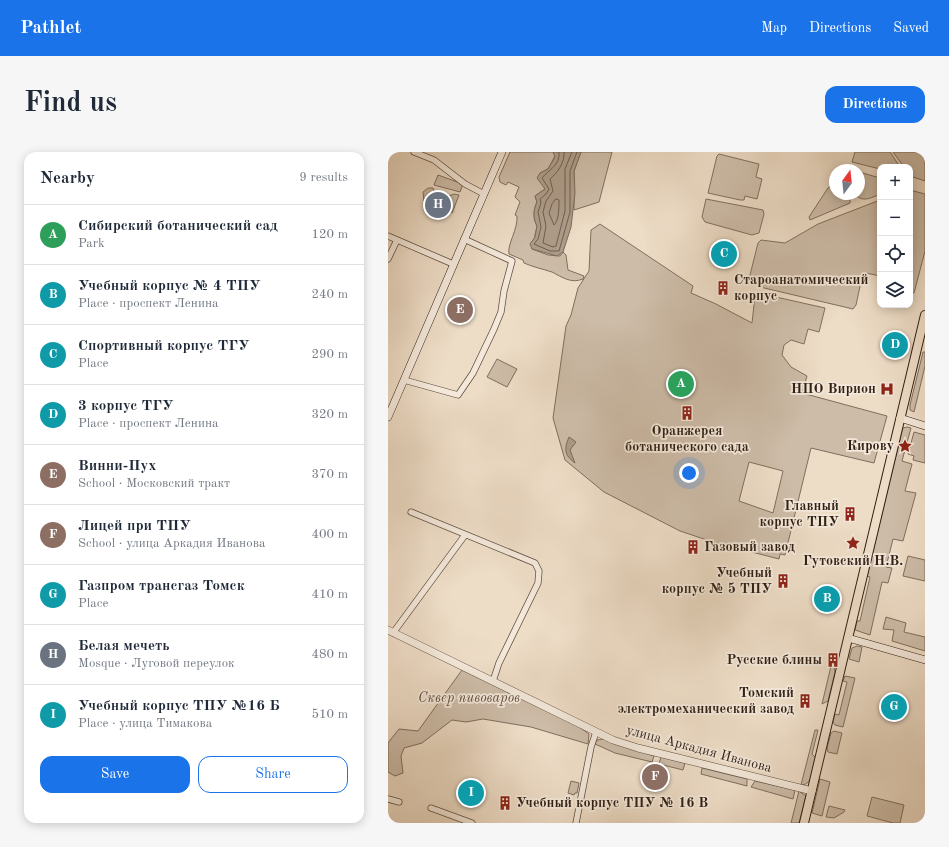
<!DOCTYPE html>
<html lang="en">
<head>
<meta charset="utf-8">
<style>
  body { margin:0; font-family:"Old Standard TT",serif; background:#f6f6f7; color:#1f2937 }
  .controls { position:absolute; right:12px; top:12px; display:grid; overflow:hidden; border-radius:8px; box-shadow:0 2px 10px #0003 }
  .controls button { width:36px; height:36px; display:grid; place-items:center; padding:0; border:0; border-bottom:1px solid #e0e1e3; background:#fff; color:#1f2937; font:20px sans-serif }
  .compass { position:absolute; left:441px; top:12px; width:36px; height:36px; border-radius:50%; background:#fff; box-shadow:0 2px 10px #0003; rotate:15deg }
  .you { position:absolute; left:301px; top:321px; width:14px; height:14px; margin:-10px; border:3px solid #fff; border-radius:50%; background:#1a73e8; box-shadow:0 0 0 6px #1a73e833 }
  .badge { display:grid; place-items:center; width:26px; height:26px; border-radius:50%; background:#1a73e8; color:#fff; font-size:13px; font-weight:700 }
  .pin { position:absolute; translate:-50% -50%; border:2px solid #fff; box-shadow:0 1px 4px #0006 }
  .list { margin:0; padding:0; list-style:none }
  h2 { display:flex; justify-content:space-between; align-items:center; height:52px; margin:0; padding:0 16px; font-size:17px }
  h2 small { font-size:13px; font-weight:400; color:#747a83 }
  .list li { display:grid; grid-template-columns:26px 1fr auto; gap:12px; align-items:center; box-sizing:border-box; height:60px; padding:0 16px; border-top:1px solid #e0e1e3 }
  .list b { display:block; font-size:15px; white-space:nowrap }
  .list p { margin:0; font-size:13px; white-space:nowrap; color:#747a83 }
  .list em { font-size:13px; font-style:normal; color:#747a83 }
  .actions { display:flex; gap:8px; padding:12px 16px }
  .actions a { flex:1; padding:9px 0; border:1px solid #1a73e8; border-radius:12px; text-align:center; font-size:14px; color:#1a73e8 }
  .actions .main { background:#1a73e8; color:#fff }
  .icon { flex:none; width:22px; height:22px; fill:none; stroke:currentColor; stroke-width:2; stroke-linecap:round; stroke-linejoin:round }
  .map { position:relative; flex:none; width:537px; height:671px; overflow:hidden; border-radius:12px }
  header { display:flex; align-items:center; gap:24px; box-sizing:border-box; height:56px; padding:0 20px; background:#1a73e8; color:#fff }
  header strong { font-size:19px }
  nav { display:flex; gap:22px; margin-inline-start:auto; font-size:14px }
  .intro { display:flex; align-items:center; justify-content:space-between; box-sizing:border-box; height:96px; padding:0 24px }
  h1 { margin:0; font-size:28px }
  .button { padding:10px 18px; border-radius:12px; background:#1a73e8; color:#fff; font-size:14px; font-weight:700 }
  main { display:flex; gap:24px; padding:0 24px }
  aside { flex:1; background:#fff; border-radius:12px; box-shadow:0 2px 10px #0003 }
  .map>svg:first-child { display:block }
  .green { fill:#cdbca8; stroke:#7f6e5e; fill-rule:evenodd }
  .water { fill:#ad9c89; stroke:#7b6a5a }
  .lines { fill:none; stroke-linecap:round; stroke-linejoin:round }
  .shore { stroke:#6f5e4e; stroke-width:1 }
  .minor-casing { stroke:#604e40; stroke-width:7 }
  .tertiary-casing { stroke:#604e40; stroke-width:8 }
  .secondary-casing { stroke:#311f14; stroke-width:8 }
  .primary-casing { stroke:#311f14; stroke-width:10 }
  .minor { stroke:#f3e8da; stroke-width:5.5 }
  .tertiary { stroke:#f3e8da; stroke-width:7 }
  .secondary { stroke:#f3e8da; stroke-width:7 }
  .primary { stroke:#eddcc6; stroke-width:8 }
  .labels { text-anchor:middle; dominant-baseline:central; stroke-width:3.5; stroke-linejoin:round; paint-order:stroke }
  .poi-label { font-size:14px; font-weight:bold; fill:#311f14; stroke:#f3e8da; text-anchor:end }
  .park-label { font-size:14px; font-style:italic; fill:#604e40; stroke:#f3e8da }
  .street-label { font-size:14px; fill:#311f14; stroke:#f3e8da }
</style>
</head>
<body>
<header>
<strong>Pathlet</strong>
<nav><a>Map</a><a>Directions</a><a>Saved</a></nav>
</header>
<div class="intro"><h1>Find us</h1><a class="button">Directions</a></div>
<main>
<aside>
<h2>Nearby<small>9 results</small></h2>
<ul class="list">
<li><span class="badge" style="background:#2e9e5b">A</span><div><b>Сибирский ботанический сад</b><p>Park</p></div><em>120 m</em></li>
<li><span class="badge" style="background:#0f9aa8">B</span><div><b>Учебный корпус № 4 ТПУ</b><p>Place · проспект Ленина</p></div><em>240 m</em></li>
<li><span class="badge" style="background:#0f9aa8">C</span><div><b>Спортивный корпус ТГУ</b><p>Place</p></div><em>290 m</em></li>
<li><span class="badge" style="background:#0f9aa8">D</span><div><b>3 корпус ТГУ</b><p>Place · проспект Ленина</p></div><em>320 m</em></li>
<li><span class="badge" style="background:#8d6e63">E</span><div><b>Винни-Пух</b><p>School · Московский тракт</p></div><em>370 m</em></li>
<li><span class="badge" style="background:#8d6e63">F</span><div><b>Лицей при ТПУ</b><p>School · улица Аркадия Иванова</p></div><em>400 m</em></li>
<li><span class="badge" style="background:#0f9aa8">G</span><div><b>Газпром трансгаз Томск</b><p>Place</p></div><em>410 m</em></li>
<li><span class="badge" style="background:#6b7280">H</span><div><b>Белая мечеть</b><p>Mosque · Луговой переулок</p></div><em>480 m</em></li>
<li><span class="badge" style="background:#0f9aa8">I</span><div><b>Учебный корпус ТПУ №16 Б</b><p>Place · улица Тимакова</p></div><em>510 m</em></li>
</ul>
<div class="actions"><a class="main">Save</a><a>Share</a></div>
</aside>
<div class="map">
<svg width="537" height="671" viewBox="0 0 537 671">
  <rect width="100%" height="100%" fill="#eddcc6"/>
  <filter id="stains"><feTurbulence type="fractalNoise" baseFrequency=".005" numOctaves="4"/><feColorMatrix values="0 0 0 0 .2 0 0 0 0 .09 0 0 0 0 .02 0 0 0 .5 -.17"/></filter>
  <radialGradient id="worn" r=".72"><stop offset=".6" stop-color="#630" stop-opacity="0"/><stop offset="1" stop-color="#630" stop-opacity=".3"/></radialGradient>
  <path class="green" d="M 122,0 L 165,0 L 168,2 L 160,17 L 152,21 L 157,37 L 147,44 L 149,50 C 145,59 145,66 149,74 L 144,97 L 160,103 L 172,104 L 175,100 L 178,103 L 180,118 L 196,124 L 195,127 C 183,132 174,125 164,120 C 155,117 145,115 136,111 L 135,108 L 121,102 C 119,92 130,78 129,64 L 127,63 L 132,50 L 127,45 L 131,35 L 120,30 L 118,33 L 112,30 L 111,25 Z
    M 193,0 L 224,0 L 211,50 L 186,58 L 186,19 Z
    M 467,0 L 502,0 L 512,15 L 492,15 L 492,17 L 464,10 Z
    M 505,0 L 537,0 L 537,29 L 522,24 L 522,15 L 516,15 Z
    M 331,2 L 371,12 L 368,25 L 374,27 L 369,47 L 357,44 L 356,48 L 352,48 L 320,41 L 329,4 Z
    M 471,20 L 492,26 L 492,42 C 483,46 474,51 467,42 L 471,42 Z
    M 50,23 L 75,32 L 72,40 L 46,33 Z
    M 447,32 L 447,42 L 459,42 L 462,47 L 462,51 L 422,68 L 421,65 L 440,36 Z
    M 40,36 L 45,36 L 48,46 L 36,49 L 35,40 Z
    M 522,38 L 537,42 L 537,99 L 526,141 L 524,140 L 525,137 L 522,136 Z
    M 66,42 L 71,43 L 64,61 L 58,45 Z
    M 318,47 L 375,58 L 376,62 L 371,81 L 364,83 L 317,70 L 314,65 Z
    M 492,48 L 492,124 L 478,121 L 474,125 L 468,153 L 465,157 L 372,135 L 363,128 L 362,123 L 370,91 L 373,88 L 397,91 L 430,72 Z
    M 212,72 L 305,134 L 303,141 L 328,152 L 364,171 L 367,144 L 370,141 L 437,156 L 431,180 L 420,177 L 416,192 L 403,188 L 396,193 L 394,203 L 403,215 L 419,224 L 414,241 L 499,264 L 486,311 L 423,296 L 397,403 L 392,402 L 391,407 L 325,390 L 292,379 L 216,340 L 177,308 L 165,266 L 178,174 L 183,163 L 190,136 L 201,119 L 203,78 ZM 361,310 L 395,319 L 385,361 L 351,349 Z
    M 535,200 L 537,200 L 537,214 L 526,260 L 522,258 L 522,253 Z
    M 109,207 L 129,217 L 119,235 L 99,225 Z
    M 519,275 L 523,276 L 514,309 L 524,312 L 517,339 L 528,341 L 515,389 L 505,387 L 498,415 L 504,416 L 500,431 L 494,430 L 482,483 L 467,478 L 469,469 L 472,469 L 482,425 L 479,424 L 514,279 L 515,276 Z
    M 526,280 L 537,283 L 537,311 L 525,308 L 526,304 L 520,302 Z
    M 520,404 L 537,408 L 537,429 L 515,424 Z
    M 498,465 L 518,471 L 516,480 L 537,485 L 537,499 L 504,489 L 506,478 L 495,477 Z
    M 469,494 L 474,495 L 471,510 L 461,507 L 464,496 Z
    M 443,514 L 446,515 L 447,520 L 440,549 L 434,552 Z
    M 74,518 L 187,572 L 201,582 L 200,592 L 143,575 L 95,567 L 78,570 L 64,568 L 34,591 L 16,596 L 13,604 L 15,621 L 7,624 L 0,620 L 0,591 L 11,577 L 30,579 Z
    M 457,524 L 467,526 L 455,575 L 447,573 L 445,570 L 447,562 L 451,563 L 459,530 L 455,529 Z
    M 427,578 L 430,578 L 424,602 L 428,606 C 425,616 425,633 413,633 Z
    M 446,579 L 454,581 L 449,602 L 440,600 L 439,596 L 443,581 Z
    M 215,587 L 266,604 L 264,610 L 227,601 L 207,592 L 209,588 Z
    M 273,605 L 297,611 L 295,618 L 271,612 Z
    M 314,616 L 359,627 L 359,634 L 313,622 Z
    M 432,627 L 442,630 L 434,664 L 424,661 Z
    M 183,629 L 191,631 L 189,641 L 187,641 L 186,643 L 180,641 Z
    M 367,629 L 407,638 L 405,647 L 363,635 Z
    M 411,639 L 418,644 L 411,671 L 403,671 Z
    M 484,645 L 516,653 L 512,671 L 505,671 L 479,664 Z
    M 441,654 L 457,658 L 456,660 L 446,666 L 438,665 Z"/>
  <path class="water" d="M 165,0 L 193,0 L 186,19 L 187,41 L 183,75 L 175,100 L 169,104 L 144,97 L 142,92 L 147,85 L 149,74 C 145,66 145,59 149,50 L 147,44 L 157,37 L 149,26 L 152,21 L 160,17 L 167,5 Z
    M 181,285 L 188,290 L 182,298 L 187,311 C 176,303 176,297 181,285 Z"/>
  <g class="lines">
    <path class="shore" d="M 171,0 C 173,13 160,18 154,26 L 161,37 L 158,42 L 152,47 L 153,51 L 150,60 L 153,75 L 150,87 L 146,92 L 162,99 L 171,99 L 182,60 L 182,19 L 189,0
      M 176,0 C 177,11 169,21 162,27 L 165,39 L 158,49 L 155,60 L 158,74 L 155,91 L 165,95 L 168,94 L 177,59 L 177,17 L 184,0
      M 168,47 L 171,48 C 171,56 171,68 166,73 L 161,61 L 164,52 Z"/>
    <defs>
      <path id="minor" d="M 26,0 L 46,8 L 77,32 L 96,42
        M 0,84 L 65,112
        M 0,107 L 9,88
        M 16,228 L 70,243 L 85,221 L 106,177 L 113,160 L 116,139 L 124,109 L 76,87
        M 23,360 L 147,411 L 151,419 L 150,431 L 111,511 L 105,529
        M 5,481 L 77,383
        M 0,647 L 11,650
        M 43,656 L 84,671
        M 188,671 L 203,595 L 208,580"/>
      <path id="tertiary" d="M 0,478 L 225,588 L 250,596 L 424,639"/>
      <path id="secondary" d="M 0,265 L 114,0
        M 512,266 L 537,274
        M 460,486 L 537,508"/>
      <path id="primary" d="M 416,671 L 537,163"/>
    </defs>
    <use href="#minor" class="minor-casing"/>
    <use href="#tertiary" class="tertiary-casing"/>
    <use href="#secondary" class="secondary-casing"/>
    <use href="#primary" class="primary-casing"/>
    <use href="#minor" class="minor"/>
    <use href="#tertiary" class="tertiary"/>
    <use href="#secondary" class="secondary"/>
    <use href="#primary" class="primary"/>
  </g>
  <defs>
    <symbol id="building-bare" viewBox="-9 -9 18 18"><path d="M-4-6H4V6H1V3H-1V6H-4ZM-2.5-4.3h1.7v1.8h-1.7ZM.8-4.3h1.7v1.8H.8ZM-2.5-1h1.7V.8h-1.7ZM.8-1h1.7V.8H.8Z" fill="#8f2418" stroke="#f3e8da" stroke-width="2.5" paint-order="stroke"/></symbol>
    <symbol id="hospital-bare" viewBox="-9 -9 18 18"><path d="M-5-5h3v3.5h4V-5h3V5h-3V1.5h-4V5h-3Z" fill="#8f2418" stroke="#f3e8da" stroke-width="2.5" paint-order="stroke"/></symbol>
    <symbol id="sight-bare" viewBox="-9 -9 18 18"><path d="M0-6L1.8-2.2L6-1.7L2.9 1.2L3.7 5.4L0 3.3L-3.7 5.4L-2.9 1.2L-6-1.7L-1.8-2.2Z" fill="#8f2418" stroke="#f3e8da" stroke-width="2.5" paint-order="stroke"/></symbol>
  </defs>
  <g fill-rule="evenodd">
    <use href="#building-bare" x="325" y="126" width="20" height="20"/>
    <use href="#hospital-bare" x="489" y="227" width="20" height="20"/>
    <use href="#building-bare" x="289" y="251" width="20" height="20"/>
    <use href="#sight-bare" x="507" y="284" width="20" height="20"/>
    <use href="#building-bare" x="452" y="352" width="20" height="20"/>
    <use href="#sight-bare" x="455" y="381" width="20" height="20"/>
    <use href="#building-bare" x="295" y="385" width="20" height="20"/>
    <use href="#building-bare" x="385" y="419" width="20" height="20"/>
    <use href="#building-bare" x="435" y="498" width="20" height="20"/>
    <use href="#building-bare" x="407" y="539" width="20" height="20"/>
    <use href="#building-bare" x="107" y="641" width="20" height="20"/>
  </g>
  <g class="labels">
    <g class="poi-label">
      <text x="346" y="128" text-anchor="start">Староанатомический<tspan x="346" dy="16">корпус</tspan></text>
      <text x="488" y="237">НПО Вирион</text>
      <text x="299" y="279" text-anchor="middle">Оранжерея<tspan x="299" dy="16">ботанического сада</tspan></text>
      <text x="506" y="294">Кирову</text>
      <text x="451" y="354">Главный<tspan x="451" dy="16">корпус ТПУ</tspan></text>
      <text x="316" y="395" text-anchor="start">Газовый завод</text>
      <text x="465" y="409" text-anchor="middle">Гутовский Н.В.</text>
      <text x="384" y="421">Учебный<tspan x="384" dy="16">корпус № 5 ТПУ</tspan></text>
      <text x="434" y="508">Русские блины</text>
      <text x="406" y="541">Томский<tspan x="406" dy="16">электромеханический завод</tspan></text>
      <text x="128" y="651" text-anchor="start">Учебный корпус ТПУ № 16 В</text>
    </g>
    <g class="park-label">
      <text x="81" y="546">Сквер пивоваров</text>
    </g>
    <g class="street-label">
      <text transform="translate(311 597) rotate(15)">улица Аркадия Иванова</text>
    </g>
  </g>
  <rect width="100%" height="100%" filter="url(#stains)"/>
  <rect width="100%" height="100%" fill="url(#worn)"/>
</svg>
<div class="controls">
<button>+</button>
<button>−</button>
<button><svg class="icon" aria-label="locate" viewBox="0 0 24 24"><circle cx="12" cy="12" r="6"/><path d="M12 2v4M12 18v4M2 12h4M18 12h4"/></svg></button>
<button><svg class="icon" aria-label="layers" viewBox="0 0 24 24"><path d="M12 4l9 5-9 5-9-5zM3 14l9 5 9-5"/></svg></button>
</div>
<svg class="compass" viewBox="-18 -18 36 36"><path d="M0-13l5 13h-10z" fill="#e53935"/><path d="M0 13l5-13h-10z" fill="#747a83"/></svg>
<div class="you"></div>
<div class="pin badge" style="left:293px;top:232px;background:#2e9e5b">A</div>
<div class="pin badge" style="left:439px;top:447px;background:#0f9aa8">B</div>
<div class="pin badge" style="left:336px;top:102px;background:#0f9aa8">C</div>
<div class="pin badge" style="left:507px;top:193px;background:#0f9aa8">D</div>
<div class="pin badge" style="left:72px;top:158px;background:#8d6e63">E</div>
<div class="pin badge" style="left:267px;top:625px;background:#8d6e63">F</div>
<div class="pin badge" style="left:506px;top:555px;background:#0f9aa8">G</div>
<div class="pin badge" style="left:50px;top:53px;background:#6b7280">H</div>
<div class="pin badge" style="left:83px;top:641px;background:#0f9aa8">I</div>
</div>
</main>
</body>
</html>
